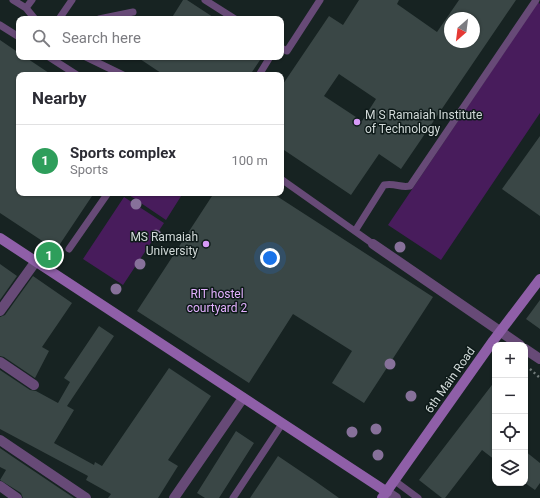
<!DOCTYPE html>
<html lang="en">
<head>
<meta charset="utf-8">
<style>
  body { margin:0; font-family:Roboto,sans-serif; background:#f7f7f7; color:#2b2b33 }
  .controls { position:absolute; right:12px; bottom:12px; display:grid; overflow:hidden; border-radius:8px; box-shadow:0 1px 3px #0004 }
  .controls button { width:36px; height:36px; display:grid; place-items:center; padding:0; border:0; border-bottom:1px solid #e1e1e2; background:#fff; color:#2b2b33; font:20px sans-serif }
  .compass { position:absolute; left:444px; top:12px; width:36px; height:36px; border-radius:50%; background:#fff; box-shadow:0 1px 3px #0004; rotate:208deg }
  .you { position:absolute; left:270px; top:258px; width:14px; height:14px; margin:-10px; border:3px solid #fff; border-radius:50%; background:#1a73e8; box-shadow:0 0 0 6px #1a73e833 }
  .badge { display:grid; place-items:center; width:26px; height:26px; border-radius:50%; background:#7c3aed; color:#fff; font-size:13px; font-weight:700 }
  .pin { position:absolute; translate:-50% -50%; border:2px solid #fff; box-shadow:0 1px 4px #0006 }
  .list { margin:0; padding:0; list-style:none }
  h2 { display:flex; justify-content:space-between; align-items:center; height:52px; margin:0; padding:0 16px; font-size:17px }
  h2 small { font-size:13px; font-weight:400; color:#7c7c81 }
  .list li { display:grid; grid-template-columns:26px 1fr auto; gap:12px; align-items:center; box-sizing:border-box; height:72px; padding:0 16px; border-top:1px solid #e1e1e2 }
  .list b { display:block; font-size:15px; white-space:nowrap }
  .list p { margin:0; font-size:13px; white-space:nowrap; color:#7c7c81 }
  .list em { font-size:13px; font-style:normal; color:#7c7c81 }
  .icon { flex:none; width:22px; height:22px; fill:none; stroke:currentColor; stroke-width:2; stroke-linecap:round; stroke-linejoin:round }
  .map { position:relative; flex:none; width:540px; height:498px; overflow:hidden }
  .search { position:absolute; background:#fff; box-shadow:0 1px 3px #0004; left:16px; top:16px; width:268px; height:44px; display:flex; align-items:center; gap:10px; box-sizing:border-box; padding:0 14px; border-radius:8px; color:#7c7c81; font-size:15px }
  .panel { position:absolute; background:#fff; box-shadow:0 1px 3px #0004; left:16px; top:72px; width:268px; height:124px; border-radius:8px }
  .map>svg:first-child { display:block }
  .green { fill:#481c5c }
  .building { fill:#3a4746; fill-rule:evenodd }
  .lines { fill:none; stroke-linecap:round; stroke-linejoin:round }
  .path { stroke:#707a79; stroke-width:2.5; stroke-dasharray:2 3; stroke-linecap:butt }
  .lane { stroke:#674a77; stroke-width:7 }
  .street { stroke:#674a77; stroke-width:10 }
  .secondary { stroke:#8f5fa8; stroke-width:10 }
  .tree { fill:#87719a }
  .poi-dot { fill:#d89af8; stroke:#0e1a19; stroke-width:1.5 }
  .labels { text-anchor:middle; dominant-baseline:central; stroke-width:3; stroke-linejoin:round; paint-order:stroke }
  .poi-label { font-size:12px; fill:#d2dad9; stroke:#0e1a19; text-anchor:start }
  .park-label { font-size:12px; fill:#e2b0fd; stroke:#0e1a19 }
  .street-label { font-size:12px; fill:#d2dad9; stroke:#0e1a19 }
</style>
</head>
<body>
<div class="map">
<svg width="540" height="498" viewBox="0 0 540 498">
  <rect width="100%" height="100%" fill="#172322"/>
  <path class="green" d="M 538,2 L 540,4 L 540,113 L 441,260 L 388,225 Z
    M 126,193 L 183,193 L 166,220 Z
    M 124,197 L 164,223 L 123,285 L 83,259 Z"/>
  <path class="building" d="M 183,0 L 187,0 L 216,19 L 171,19 Z
    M 359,0 L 399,0 L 397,4 L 437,32 L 459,0 L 516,0 L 401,169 L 379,154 L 351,195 L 281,148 L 281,87 L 329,16 L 343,25 ZM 450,18 L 474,18 L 474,42 L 450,42 ZM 339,74 L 376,99 L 362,121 L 324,96 Z
    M 0,40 L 19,53 L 19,57 L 25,57 L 52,75 L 19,75 L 19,193 L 94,193 L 56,250 L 0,213 Z
    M 137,57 L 262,57 L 250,75 L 164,75 Z
    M 540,136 L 540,216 L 502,189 Z
    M 214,193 L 272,193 L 433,297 L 364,403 L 332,383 L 352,351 L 293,314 L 249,383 L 137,311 Z
    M 0,264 L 17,276 L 0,300 Z
    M 33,276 L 72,303 L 42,347 L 49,351 L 35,378 L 4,357 L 0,356 L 0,317 L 5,315 Z
    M 540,300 L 540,329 L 526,319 Z
    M 99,326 L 114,336 L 67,406 L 74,410 L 54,443 L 94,465 L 95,462 L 102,466 L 169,368 L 211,396 L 168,460 L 178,466 L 158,498 L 108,498 L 111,494 L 86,480 L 88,476 L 0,429 L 0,370 L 30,390 L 36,391 L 58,403 L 70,382 L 64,378 Z
    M 495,381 L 495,460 L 482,450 L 445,498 L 442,498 L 419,480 Z
    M 236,431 L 254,443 L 219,498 L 205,498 L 197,493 Z
    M 0,448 L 13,457 L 74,498 L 23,498 L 21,493 L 0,480 L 6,470 L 0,467 Z
    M 525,451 L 540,463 L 540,483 L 535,490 L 525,483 Z
    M 278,456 L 315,481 L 339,498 L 250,498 Z"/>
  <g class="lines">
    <path class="path" d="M 530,369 L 540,378"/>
    <path class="lane" d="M 13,0 L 26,8 L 35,19
      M 205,0 L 235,19
      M 26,8 L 32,0
      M 59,19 L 72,0
      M 99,19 L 133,12
      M 0,25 L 19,37
      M 281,48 L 287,51 L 320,0
      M 49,57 L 77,75
      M 86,57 L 123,75
      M 259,75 L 270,57
      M 281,179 L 373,244
      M 355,231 L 384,185 C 396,183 400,188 410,186 L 536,0
      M 69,249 L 108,193
      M 395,481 L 418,498
      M 233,498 L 282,424"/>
    <path class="street" d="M 373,244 L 520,345
      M 0,311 L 36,261
      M 525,349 L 540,359
      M 0,362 L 34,385
      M 0,440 L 86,498
      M 0,486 L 17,498
      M 387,492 L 396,498
      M 174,498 L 243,398"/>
    <path class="secondary" d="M 0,238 L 387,492
      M 382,498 L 493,341 L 540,279"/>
  </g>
  <g class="tree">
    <circle cx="136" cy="204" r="5.5"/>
    <circle cx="156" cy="235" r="5.5"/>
    <circle cx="400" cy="247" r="5.5"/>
    <circle cx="140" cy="264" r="5.5"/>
    <circle cx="116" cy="289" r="5.5"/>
    <circle cx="390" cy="364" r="5.5"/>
    <circle cx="411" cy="396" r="5.5"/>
    <circle cx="376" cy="429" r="5.5"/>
    <circle cx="352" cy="432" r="5.5"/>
    <circle cx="378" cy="455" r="5.5"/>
  </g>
  <g class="poi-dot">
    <circle cx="357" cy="122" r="4"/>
    <circle cx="206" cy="244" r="4"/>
  </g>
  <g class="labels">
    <g class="poi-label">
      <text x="365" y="115">M S Ramaiah Institute<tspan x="365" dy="14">of Technology</tspan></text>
      <text x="198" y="237" text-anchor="end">MS Ramaiah<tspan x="198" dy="14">University</tspan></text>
    </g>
    <g class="park-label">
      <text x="217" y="294">RIT hostel<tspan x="217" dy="14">courtyard 2</tspan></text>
    </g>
    <g class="street-label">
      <text transform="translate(450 380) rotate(-55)">6th Main Road</text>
    </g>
  </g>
</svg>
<div class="controls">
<button>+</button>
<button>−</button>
<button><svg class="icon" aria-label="locate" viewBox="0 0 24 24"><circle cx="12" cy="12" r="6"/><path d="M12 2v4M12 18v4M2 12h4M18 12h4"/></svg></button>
<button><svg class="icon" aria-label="layers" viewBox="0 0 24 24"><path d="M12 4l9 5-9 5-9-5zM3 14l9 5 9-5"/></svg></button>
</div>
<svg class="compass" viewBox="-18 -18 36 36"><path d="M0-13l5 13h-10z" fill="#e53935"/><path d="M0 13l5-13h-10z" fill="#7c7c81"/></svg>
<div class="you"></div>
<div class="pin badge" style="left:49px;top:255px;background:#2e9e5b">1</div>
<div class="search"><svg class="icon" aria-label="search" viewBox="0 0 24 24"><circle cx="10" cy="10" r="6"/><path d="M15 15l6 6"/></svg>Search here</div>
<section class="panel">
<h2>Nearby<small></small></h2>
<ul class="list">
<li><span class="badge" style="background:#2e9e5b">1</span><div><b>Sports complex</b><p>Sports</p></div><em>100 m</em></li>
</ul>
</section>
</div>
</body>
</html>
